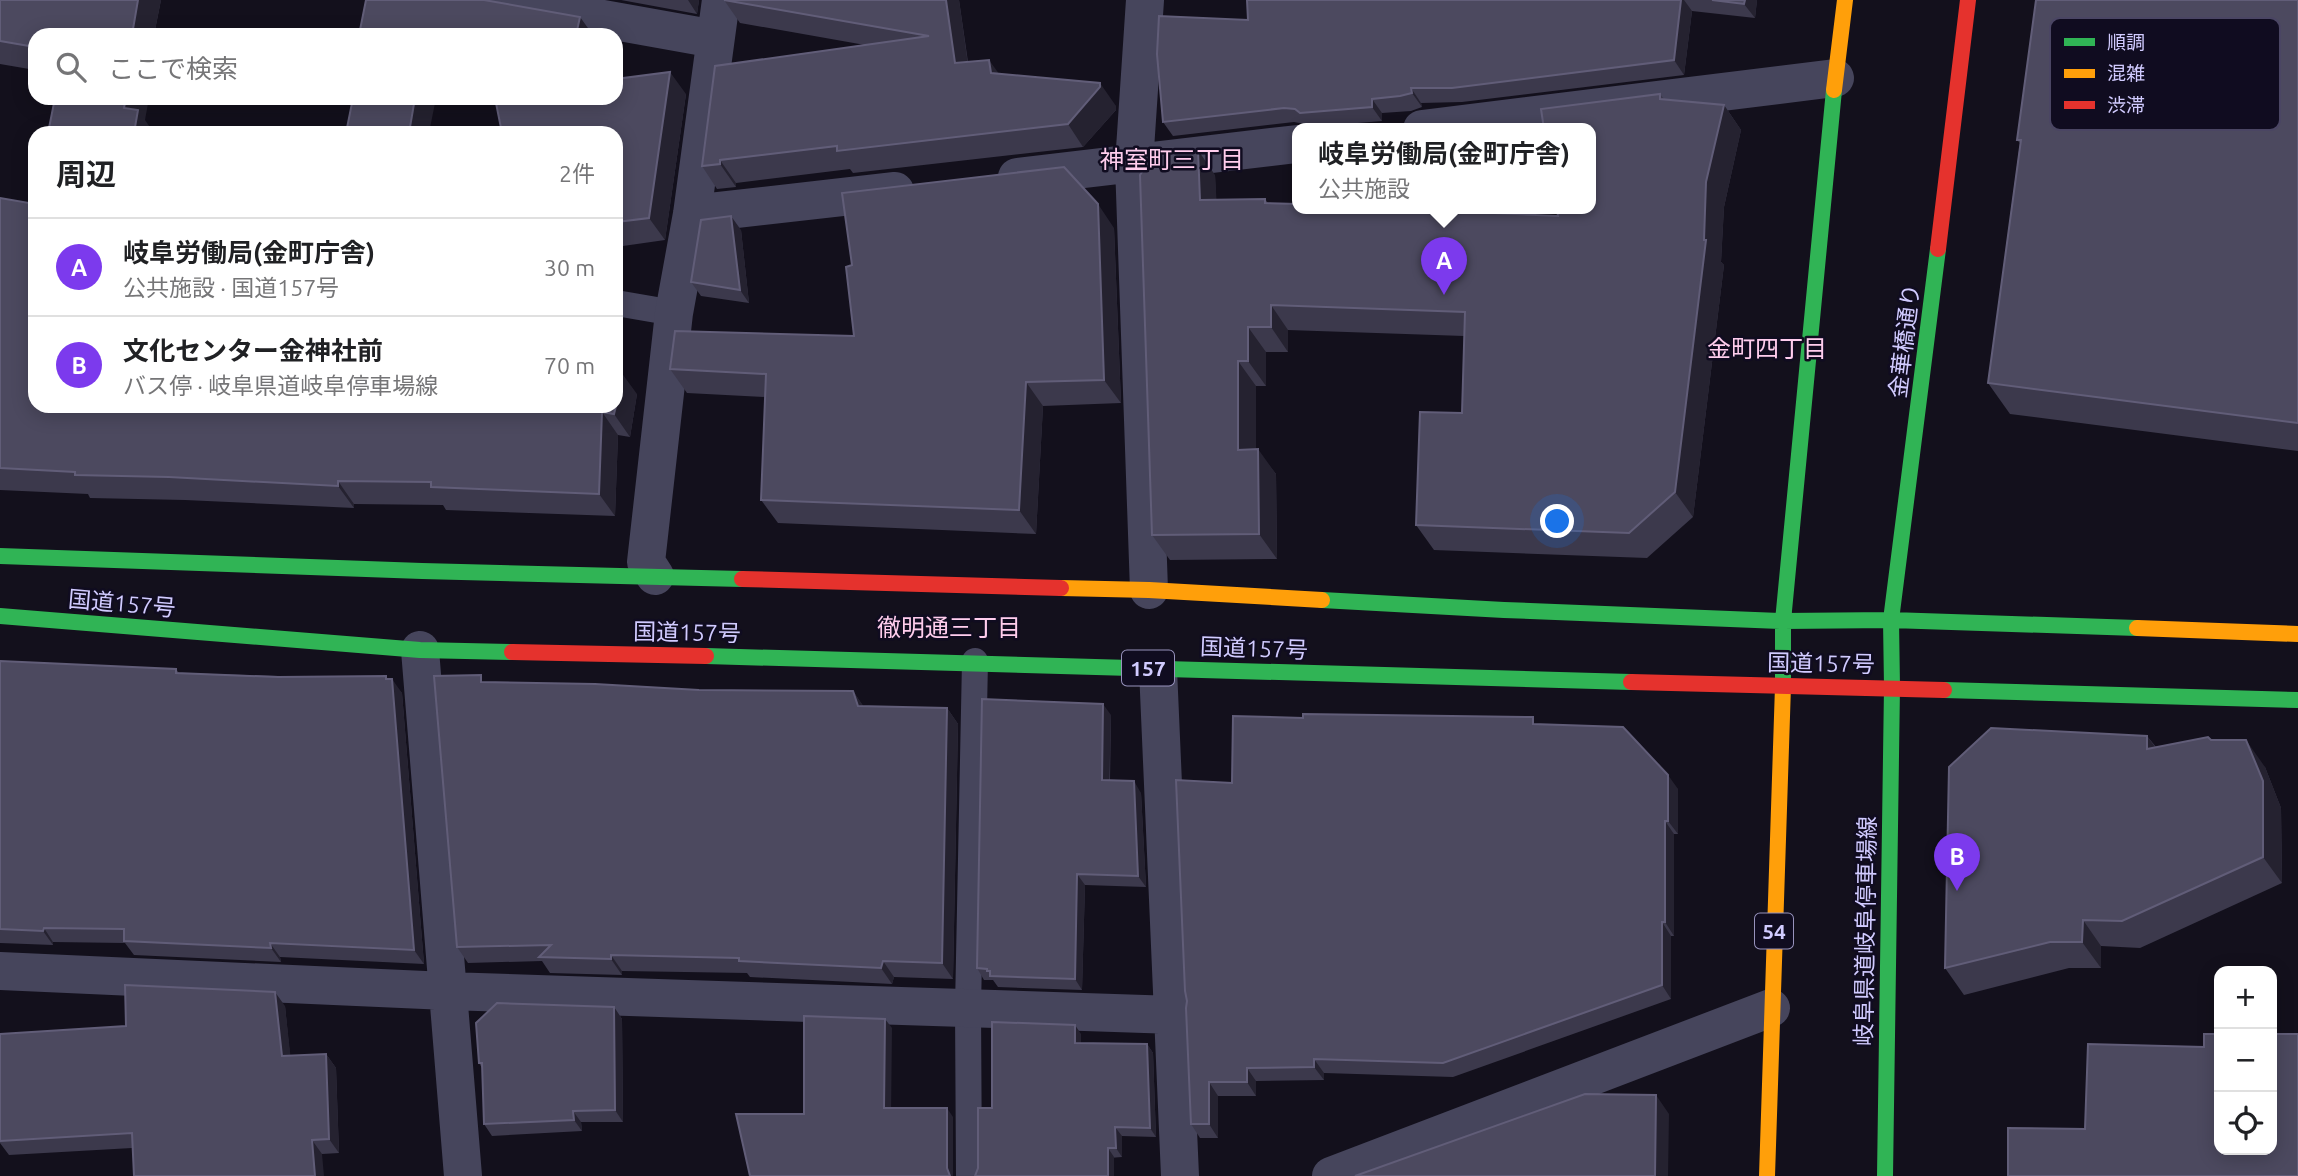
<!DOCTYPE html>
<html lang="ja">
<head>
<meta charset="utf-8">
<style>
  body { margin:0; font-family:Ubuntu,"Noto Sans JP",sans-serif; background:#f2f2f2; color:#202124 }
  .controls { position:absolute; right:21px; bottom:21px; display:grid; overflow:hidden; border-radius:14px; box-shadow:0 4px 18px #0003 }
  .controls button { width:63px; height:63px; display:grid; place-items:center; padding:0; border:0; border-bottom:2px solid #e0e0e0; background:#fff; color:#202124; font:35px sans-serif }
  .you { position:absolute; left:1558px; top:522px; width:24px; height:24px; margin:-18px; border:5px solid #fff; border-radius:50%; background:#1a73e8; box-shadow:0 0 0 10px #1a73e833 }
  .badge { display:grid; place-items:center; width:46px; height:46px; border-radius:50%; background:#7c3aed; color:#fff; font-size:23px; font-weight:700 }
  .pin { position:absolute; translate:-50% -58px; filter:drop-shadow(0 2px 4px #0008) }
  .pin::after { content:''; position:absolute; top:37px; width:24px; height:21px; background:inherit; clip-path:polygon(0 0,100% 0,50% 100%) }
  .popup { position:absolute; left:1292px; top:123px; width:304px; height:91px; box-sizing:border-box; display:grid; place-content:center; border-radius:14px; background:#fff; filter:drop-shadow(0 2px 5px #0005); font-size:23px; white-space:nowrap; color:#757577 }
  .popup b { font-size:26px; color:#202124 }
  .popup::after { content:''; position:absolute; left:50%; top:100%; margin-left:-14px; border:14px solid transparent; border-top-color:#fff }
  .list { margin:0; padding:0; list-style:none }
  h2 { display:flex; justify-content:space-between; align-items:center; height:91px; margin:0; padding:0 28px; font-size:30px }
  h2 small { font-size:23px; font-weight:400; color:#757577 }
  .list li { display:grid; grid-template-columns:46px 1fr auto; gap:21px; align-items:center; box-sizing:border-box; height:98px; padding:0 28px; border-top:2px solid #e0e0e0 }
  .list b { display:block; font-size:26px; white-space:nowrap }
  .list p { margin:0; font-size:23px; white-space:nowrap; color:#757577 }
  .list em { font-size:23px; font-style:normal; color:#757577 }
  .icon { flex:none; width:38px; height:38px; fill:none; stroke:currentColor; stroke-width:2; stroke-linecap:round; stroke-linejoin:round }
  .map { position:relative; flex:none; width:2298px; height:1176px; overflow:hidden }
  .search { position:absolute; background:#fff; box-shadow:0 4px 18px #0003; left:28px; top:28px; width:595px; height:77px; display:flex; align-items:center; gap:18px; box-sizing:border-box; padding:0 24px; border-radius:21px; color:#757577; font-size:26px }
  .panel { position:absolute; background:#fff; box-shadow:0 4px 18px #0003; left:28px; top:126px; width:595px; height:287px; border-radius:21px }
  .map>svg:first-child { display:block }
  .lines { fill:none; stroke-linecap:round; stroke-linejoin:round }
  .lane { stroke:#46455c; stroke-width:26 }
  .street { stroke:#46455c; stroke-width:38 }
  .fast { stroke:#30b455; stroke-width:16 }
  .slow { stroke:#ff9f0a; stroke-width:16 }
  .jam { stroke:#e5322d; stroke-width:16 }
  .wall { fill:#3c394c }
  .shaded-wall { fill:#252230 }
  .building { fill:#4c495f; stroke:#615d78; stroke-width:2 }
  .labels { text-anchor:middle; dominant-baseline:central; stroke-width:5; stroke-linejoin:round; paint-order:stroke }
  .shield { fill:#100c20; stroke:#9792bc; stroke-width:2 }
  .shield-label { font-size:21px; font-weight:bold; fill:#d1cbff }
  .street-label { font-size:23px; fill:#d1cbff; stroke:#100c20 }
  .neighbourhood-label { font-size:24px; fill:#ffcded; stroke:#100c20 }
  .key { fill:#100c20; stroke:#4a4563; stroke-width:2 }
  .key-label { font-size:19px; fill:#d1cbff }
</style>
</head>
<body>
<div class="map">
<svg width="2298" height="1176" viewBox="0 0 2298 1176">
  <rect width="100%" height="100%" fill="#13101c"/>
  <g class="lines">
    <path class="lane" d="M 616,303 L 674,313
      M 969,1176 L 968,1008 L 975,661"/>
    <path class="street" d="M 497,0 L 715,39
      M 1145,0 L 1134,164 L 1149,590
      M 1422,129 L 1835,78
      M 1017,177 L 1297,144
      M 692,214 L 895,191
      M 655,576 L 646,562 L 674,313 L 692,214 L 721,0
      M 420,650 L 463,1176
      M 1158,669 L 1180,1176
      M 0,971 L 447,991 L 1175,1015
      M 1331,1176 L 1771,1008"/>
    <path class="fast" d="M 0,556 L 422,571 L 742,579
      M 1322,600 L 1504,610 L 1783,621 L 1891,620 L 2137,628
      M 0,616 L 420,650 L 512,652
      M 706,656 C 1014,662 1322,673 1631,682
      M 1783,686 L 1783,621 L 1834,90
      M 1892,687 L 1891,620 L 1938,249
      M 1944,690 L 2298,700
      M 1885,1176 L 1892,687"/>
    <path class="slow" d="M 1834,90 L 1845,0
      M 1061,588 L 1149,590 L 1322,600
      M 2137,628 L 2298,634
      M 1767,1176 L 1783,686"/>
    <path class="jam" d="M 1938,249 L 1968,0
      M 742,579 L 1061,588
      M 512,652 L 706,656
      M 1631,682 L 1944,690"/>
  </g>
  <path class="wall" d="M 0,0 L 161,0 L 154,35 L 35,35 L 35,70 L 0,64 Z
    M 621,0 L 699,0 L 697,14 Z
    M 724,0 L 959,0 L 968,62 L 999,74 L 1116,106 L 1116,110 L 1083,147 L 853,173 L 850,169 L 736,183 L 736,187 L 717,189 L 702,166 L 865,45 L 740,23 Z
    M 1247,0 L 1757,0 L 1755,18 L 1692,11 L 1684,75 L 1462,102 L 1421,103 L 1422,107 L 1411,111 L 1382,113 L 1382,121 L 1310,127 L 1305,124 L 1294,122 L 1173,136 L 1163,122 L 1248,20 Z
    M 2298,0 L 2298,451 L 2010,414 L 1988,383 L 2020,143 L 2017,140 Z
    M 686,94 L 665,240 L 616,247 L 616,133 L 496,103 L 468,98 L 616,98 Z
    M 1660,94 L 1664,99 L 1724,105 L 1741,130 L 1724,207 L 1721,262 L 1724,265 L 1693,517 L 1647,558 L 1434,550 L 1416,525 L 1462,413 L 1464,336 L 1288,330 L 1288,352 L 1266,352 L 1266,386 L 1256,386 L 1256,449 L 1276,474 L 1277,559 L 1170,560 L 1152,535 L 1215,175 L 1216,200 L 1265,199 L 1268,203 L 1558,216 Z
    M 0,198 L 35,406 L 637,394 L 630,437 L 618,435 L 615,516 L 446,510 L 443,505 L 354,504 L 354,508 L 185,500 L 90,498 L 88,494 L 0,490 Z
    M 1114,228 L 1121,403 L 1043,406 L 1036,534 L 778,523 L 761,500 L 765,397 L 687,393 L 670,369 L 854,336 Z
    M 741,230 L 749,303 L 701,296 L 691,282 Z
    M 0,661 L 176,669 L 179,673 L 388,679 L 402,693 L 424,964 L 280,957 L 281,962 L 134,955 L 125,943 L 53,942 L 53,945 L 0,943 Z
    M 486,682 L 699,690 L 853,691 L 863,706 L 947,708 L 958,724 L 953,979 L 894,977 L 892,984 L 750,977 L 747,973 L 622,971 L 622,975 L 550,973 L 542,961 L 468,963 L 457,947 Z
    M 1111,715 L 1110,780 L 1141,793 L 1146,887 L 1085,885 L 1082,990 L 998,987 L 993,980 L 984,980 L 977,968 Z
    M 1538,724 L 1678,789 L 1678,834 L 1674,834 L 1674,936 L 1671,936 L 1671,999 L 1453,1077 L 1324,1073 L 1324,1080 L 1256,1081 L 1256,1096 L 1218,1096 L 1218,1138 L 1200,1138 L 1191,1124 L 1232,783 Z
    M 2147,736 L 2156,747 L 2211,740 L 2265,767 L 2281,808 L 2282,883 L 2140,948 L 2101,946 L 2101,968 L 2069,968 L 1964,995 L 1945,968 Z
    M 285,1006 L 290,1056 L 326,1054 L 336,1068 L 339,1153 L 322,1154 L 132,1148 L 9,1155 L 0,1143 L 0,1034 L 126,1026 Z
    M 614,1007 L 622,1019 L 623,1122 L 581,1122 L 582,1131 L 492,1136 L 484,1124 L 482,1068 L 479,1063 Z
    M 1081,1034 L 1081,1043 L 1147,1044 L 1153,1053 L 1156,1137 L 1122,1136 L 1122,1157 L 978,1168 L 992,1108 Z"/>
  <path class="shaded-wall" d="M 138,0 L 161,0 L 154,35 L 132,35 Z
    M 688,0 L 699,0 L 697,14 Z
    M 946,0 L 959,0 L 971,86 L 955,63 Z
    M 1681,0 L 1684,0 L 1692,11 L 1684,75 L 1674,60 Z
    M 1745,0 L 1757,0 L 1755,18 L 1744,4 Z
    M 580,17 L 593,35 L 576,35 Z
    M 989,60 L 1005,82 L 991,73 Z
    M 670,72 L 686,94 L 665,240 L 649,218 Z
    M 1100,83 L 1116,106 L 1116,110 L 1083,147 L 1068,124 Z
    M 1411,88 L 1421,103 L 1422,107 L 1412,93 Z
    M 126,98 L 149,98 L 145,120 L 154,133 L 134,133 L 124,108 Z
    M 415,98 L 436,98 L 429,133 L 409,133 Z
    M 1372,99 L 1382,113 L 1382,121 L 1372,107 Z
    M 1724,105 L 1741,130 L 1724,207 L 1721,262 L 1724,265 L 1693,517 L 1675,492 L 1704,240 L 1706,182 Z
    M 1198,150 L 1215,175 L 1218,225 L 1200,200 Z
    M 720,160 L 736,183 L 736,187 L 720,164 Z
    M 1098,204 L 1114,228 L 1121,403 L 1104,380 Z
    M 731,216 L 741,230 L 749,303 L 740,290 Z
    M 1271,305 L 1288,330 L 1288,352 L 1271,327 Z
    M 1248,327 L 1266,352 L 1266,386 L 1248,361 Z
    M 1238,361 L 1256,386 L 1256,475 L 1238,450 Z
    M 621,372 L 637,394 L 630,437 L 614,414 Z
    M 1026,382 L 1043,406 L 1036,534 L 1019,510 Z
    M 602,412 L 618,435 L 615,516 L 599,494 Z
    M 1258,449 L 1276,474 L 1277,559 L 1259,534 Z
    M 338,481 L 354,504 L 354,508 L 338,486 Z
    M 386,676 L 392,685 L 392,679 L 402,693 L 424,964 L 414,950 Z
    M 853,691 L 864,707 L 858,706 Z
    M 1103,704 L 1111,715 L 1109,791 L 1102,780 Z
    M 947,708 L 958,724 L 953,979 L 942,963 Z
    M 2147,736 L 2166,762 L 2147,749 Z
    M 2246,740 L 2265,767 L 2281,808 L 2282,883 L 2263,857 Z
    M 1668,775 L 1678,789 L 1678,834 L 1668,821 Z
    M 1134,781 L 1141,793 L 1146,887 L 1138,876 Z
    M 1665,821 L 1674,834 L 1674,936 L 1665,922 Z
    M 1077,874 L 1085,885 L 1082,990 L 1075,979 Z
    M 2083,920 L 2101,946 L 2101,968 L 2082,942 Z
    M 1662,922 L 1671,936 L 1671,999 L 1662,985 Z
    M 44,928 L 53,942 L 53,945 L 43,931 Z
    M 270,943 L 280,957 L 281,962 L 271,948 Z
    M 611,955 L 622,971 L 622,975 L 611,959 Z
    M 883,961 L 894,977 L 892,984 L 881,968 Z
    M 275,992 L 285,1006 L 292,1070 L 282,1056 Z
    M 614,1007 L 622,1019 L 623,1122 L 615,1110 Z
    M 885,1019 L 892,1028 L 891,1117 L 884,1108 Z
    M 1075,1025 L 1081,1034 L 1081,1052 L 1075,1043 Z
    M 1147,1044 L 1153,1053 L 1156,1137 L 1150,1128 Z
    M 326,1054 L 336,1068 L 339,1153 L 329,1139 Z
    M 1314,1059 L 1324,1073 L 1324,1080 L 1314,1067 Z
    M 1247,1068 L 1256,1081 L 1256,1096 L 1247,1082 Z
    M 1209,1082 L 1218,1096 L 1218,1138 L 1209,1124 Z
    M 1656,1095 L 1669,1114 L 1668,1176 L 1655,1176 Z
    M 947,1108 L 953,1117 L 953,1176 L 950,1176 L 947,1168 Z
    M 573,1111 L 581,1122 L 582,1131 L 574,1120 Z
    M 1115,1127 L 1122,1136 L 1122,1157 L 1116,1148 Z
    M 312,1140 L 322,1154 L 324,1176 L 315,1176 Z
    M 1108,1148 L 1114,1157 L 1114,1176 L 1108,1176 Z"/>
  <path class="building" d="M 0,0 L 138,0 L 132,35 L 35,35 L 35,47 L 0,41 Z
    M 366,0 L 484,0 L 580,17 L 576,35 L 359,35 Z
    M 724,0 L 946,0 L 955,63 L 989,60 L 991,73 L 1100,83 L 1100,87 L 1068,124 L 837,151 L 837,146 L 720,160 L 720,164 L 702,166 L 715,66 L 929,36 Z
    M 1247,0 L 1681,0 L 1674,60 L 1452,88 L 1411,88 L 1412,93 L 1400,96 L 1372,99 L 1372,107 L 1300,113 L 1295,109 L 1284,108 L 1163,122 L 1157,54 L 1159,16 L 1248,20 Z
    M 1712,0 L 1745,0 L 1744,4 Z
    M 2036,0 L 2298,0 L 2298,423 L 1988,383 L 2021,140 L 2017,140 Z
    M 670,72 L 649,218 L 616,222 L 616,133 L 502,133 L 495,98 L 616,98 L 616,79 Z
    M 1660,94 L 1660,99 L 1724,105 L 1706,182 L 1704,240 L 1706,240 L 1675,492 L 1629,533 L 1416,525 L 1420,412 L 1462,413 L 1465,312 L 1271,305 L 1271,327 L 1248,327 L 1248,361 L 1238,361 L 1238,450 L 1258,449 L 1259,534 L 1152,535 L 1140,175 L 1153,156 L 1198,150 L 1200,200 L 1265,199 L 1265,203 L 1297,204 L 1297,209 L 1405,209 L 1558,216 L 1557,209 L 1591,209 L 1591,129 L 1544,129 L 1541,109 Z
    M 55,98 L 126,98 L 124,108 L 138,110 L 134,133 L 48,133 Z
    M 353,98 L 415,98 L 409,133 L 346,133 Z
    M 1064,167 L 1098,204 L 1104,380 L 1026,382 L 1019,510 L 761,500 L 766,374 L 670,369 L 675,331 L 854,336 L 846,267 L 852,265 L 842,193 Z
    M 0,198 L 35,204 L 35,406 L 616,406 L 614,414 L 602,412 L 599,494 L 431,487 L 431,482 L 338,481 L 338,486 L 169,477 L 75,475 L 75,472 L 0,468 Z
    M 731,216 L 740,290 L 691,282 L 701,220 Z
    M 616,371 L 621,372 L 616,404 Z
    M 0,661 L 176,669 L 176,673 L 278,677 L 386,676 L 386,679 L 392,679 L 414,950 L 270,943 L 271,948 L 124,941 L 124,929 L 44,928 L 43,931 L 0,929 Z
    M 481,675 L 481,682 L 595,684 L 699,690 L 853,691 L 858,706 L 947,708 L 942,963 L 883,961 L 881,968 L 739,961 L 739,958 L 611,955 L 611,959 L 539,957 L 551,945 L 457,947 L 434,676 Z
    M 982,699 L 1103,704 L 1102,780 L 1134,781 L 1138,876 L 1077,874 L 1075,979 L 990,976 L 990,971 L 987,971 L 987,969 L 977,968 Z
    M 1303,714 L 1533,717 L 1533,724 L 1623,727 L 1668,775 L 1668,821 L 1665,821 L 1665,922 L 1662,922 L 1662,985 L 1443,1063 L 1314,1059 L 1314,1067 L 1247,1068 L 1247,1082 L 1209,1082 L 1209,1124 L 1191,1124 L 1186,1008 L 1187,1001 L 1185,991 L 1176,780 L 1232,783 L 1233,716 L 1303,718 Z
    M 1991,728 L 2147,736 L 2147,749 L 2208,737 L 2211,740 L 2246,740 L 2263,781 L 2263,857 L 2122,921 L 2083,920 L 2082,942 L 2050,942 L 1945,968 L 1949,767 Z
    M 125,985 L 275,992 L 282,1056 L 326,1054 L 329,1139 L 312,1140 L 315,1176 L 134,1176 L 132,1133 L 0,1141 L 0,1034 L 126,1026 Z
    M 497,1003 L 614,1007 L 615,1110 L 573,1111 L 574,1120 L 484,1124 L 482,1063 L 479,1063 L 476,1023 Z
    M 804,1016 L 885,1019 L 884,1108 L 947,1108 L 947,1168 L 950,1176 L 750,1176 L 736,1114 L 804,1114 Z
    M 992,1022 L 1075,1025 L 1075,1043 L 1147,1044 L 1150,1128 L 1115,1127 L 1116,1148 L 1108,1148 L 1108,1176 L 975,1176 L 978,1168 L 978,1108 L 992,1108 Z
    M 2204,1034 L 2219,1034 L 2219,1150 L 2272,1150 L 2272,1034 L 2298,1034 L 2298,1176 L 2008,1176 L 2008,1128 L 2085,1129 L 2088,1044 L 2204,1047 Z
    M 1585,1094 L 1656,1095 L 1655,1176 L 1355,1176 Z"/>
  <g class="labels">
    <g class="shield">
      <rect x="1122" y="650.5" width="52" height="35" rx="5"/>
      <rect x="1755" y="913.5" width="38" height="35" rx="5"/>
    </g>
    <g class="shield-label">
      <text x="1148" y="668">157</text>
      <text x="1774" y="931">54</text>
    </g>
    <g class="street-label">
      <text transform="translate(1904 341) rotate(-83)">金華橋通り</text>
      <text transform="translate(122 603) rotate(5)">国道157号</text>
      <text transform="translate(687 632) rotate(1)">国道157号</text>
      <text transform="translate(1254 648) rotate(2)">国道157号</text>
      <text transform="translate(1821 663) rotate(1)">国道157号</text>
      <text transform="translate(1865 931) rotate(-89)">岐阜県道岐阜停車場線</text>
    </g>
    <g class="neighbourhood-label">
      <text x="1172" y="159">神室町三丁目</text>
      <text x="1767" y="348">金町四丁目</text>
      <text x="949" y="627">徹明通三丁目</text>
    </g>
  </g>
  <rect x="2050" y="18" width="230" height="112" rx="10" class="key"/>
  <rect x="2064" y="38" width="31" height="8" fill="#30b455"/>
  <rect x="2064" y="69" width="31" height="9" fill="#ff9f0a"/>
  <rect x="2064" y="101" width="31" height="8" fill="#e5322d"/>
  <g class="key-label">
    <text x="2107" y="49">順調</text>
    <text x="2107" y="80">混雑</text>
    <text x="2107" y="112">渋滞</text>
  </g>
</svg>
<div class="controls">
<button>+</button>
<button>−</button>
<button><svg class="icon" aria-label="locate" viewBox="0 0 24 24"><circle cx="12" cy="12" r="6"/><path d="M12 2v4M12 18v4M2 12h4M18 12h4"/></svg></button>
</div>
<div class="you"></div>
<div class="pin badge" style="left:1444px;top:295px">A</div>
<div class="popup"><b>岐阜労働局(金町庁舎)</b>公共施設</div>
<div class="pin badge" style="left:1957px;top:891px">B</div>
<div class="search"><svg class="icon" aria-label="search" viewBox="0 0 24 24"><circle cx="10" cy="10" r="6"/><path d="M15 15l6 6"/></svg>ここで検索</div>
<section class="panel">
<h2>周辺<small>2件</small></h2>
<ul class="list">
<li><span class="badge">A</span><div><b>岐阜労働局(金町庁舎)</b><p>公共施設 · 国道157号</p></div><em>30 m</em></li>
<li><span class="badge">B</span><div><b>文化センター金神社前</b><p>バス停 · 岐阜県道岐阜停車場線</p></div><em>70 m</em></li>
</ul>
</section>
</div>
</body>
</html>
